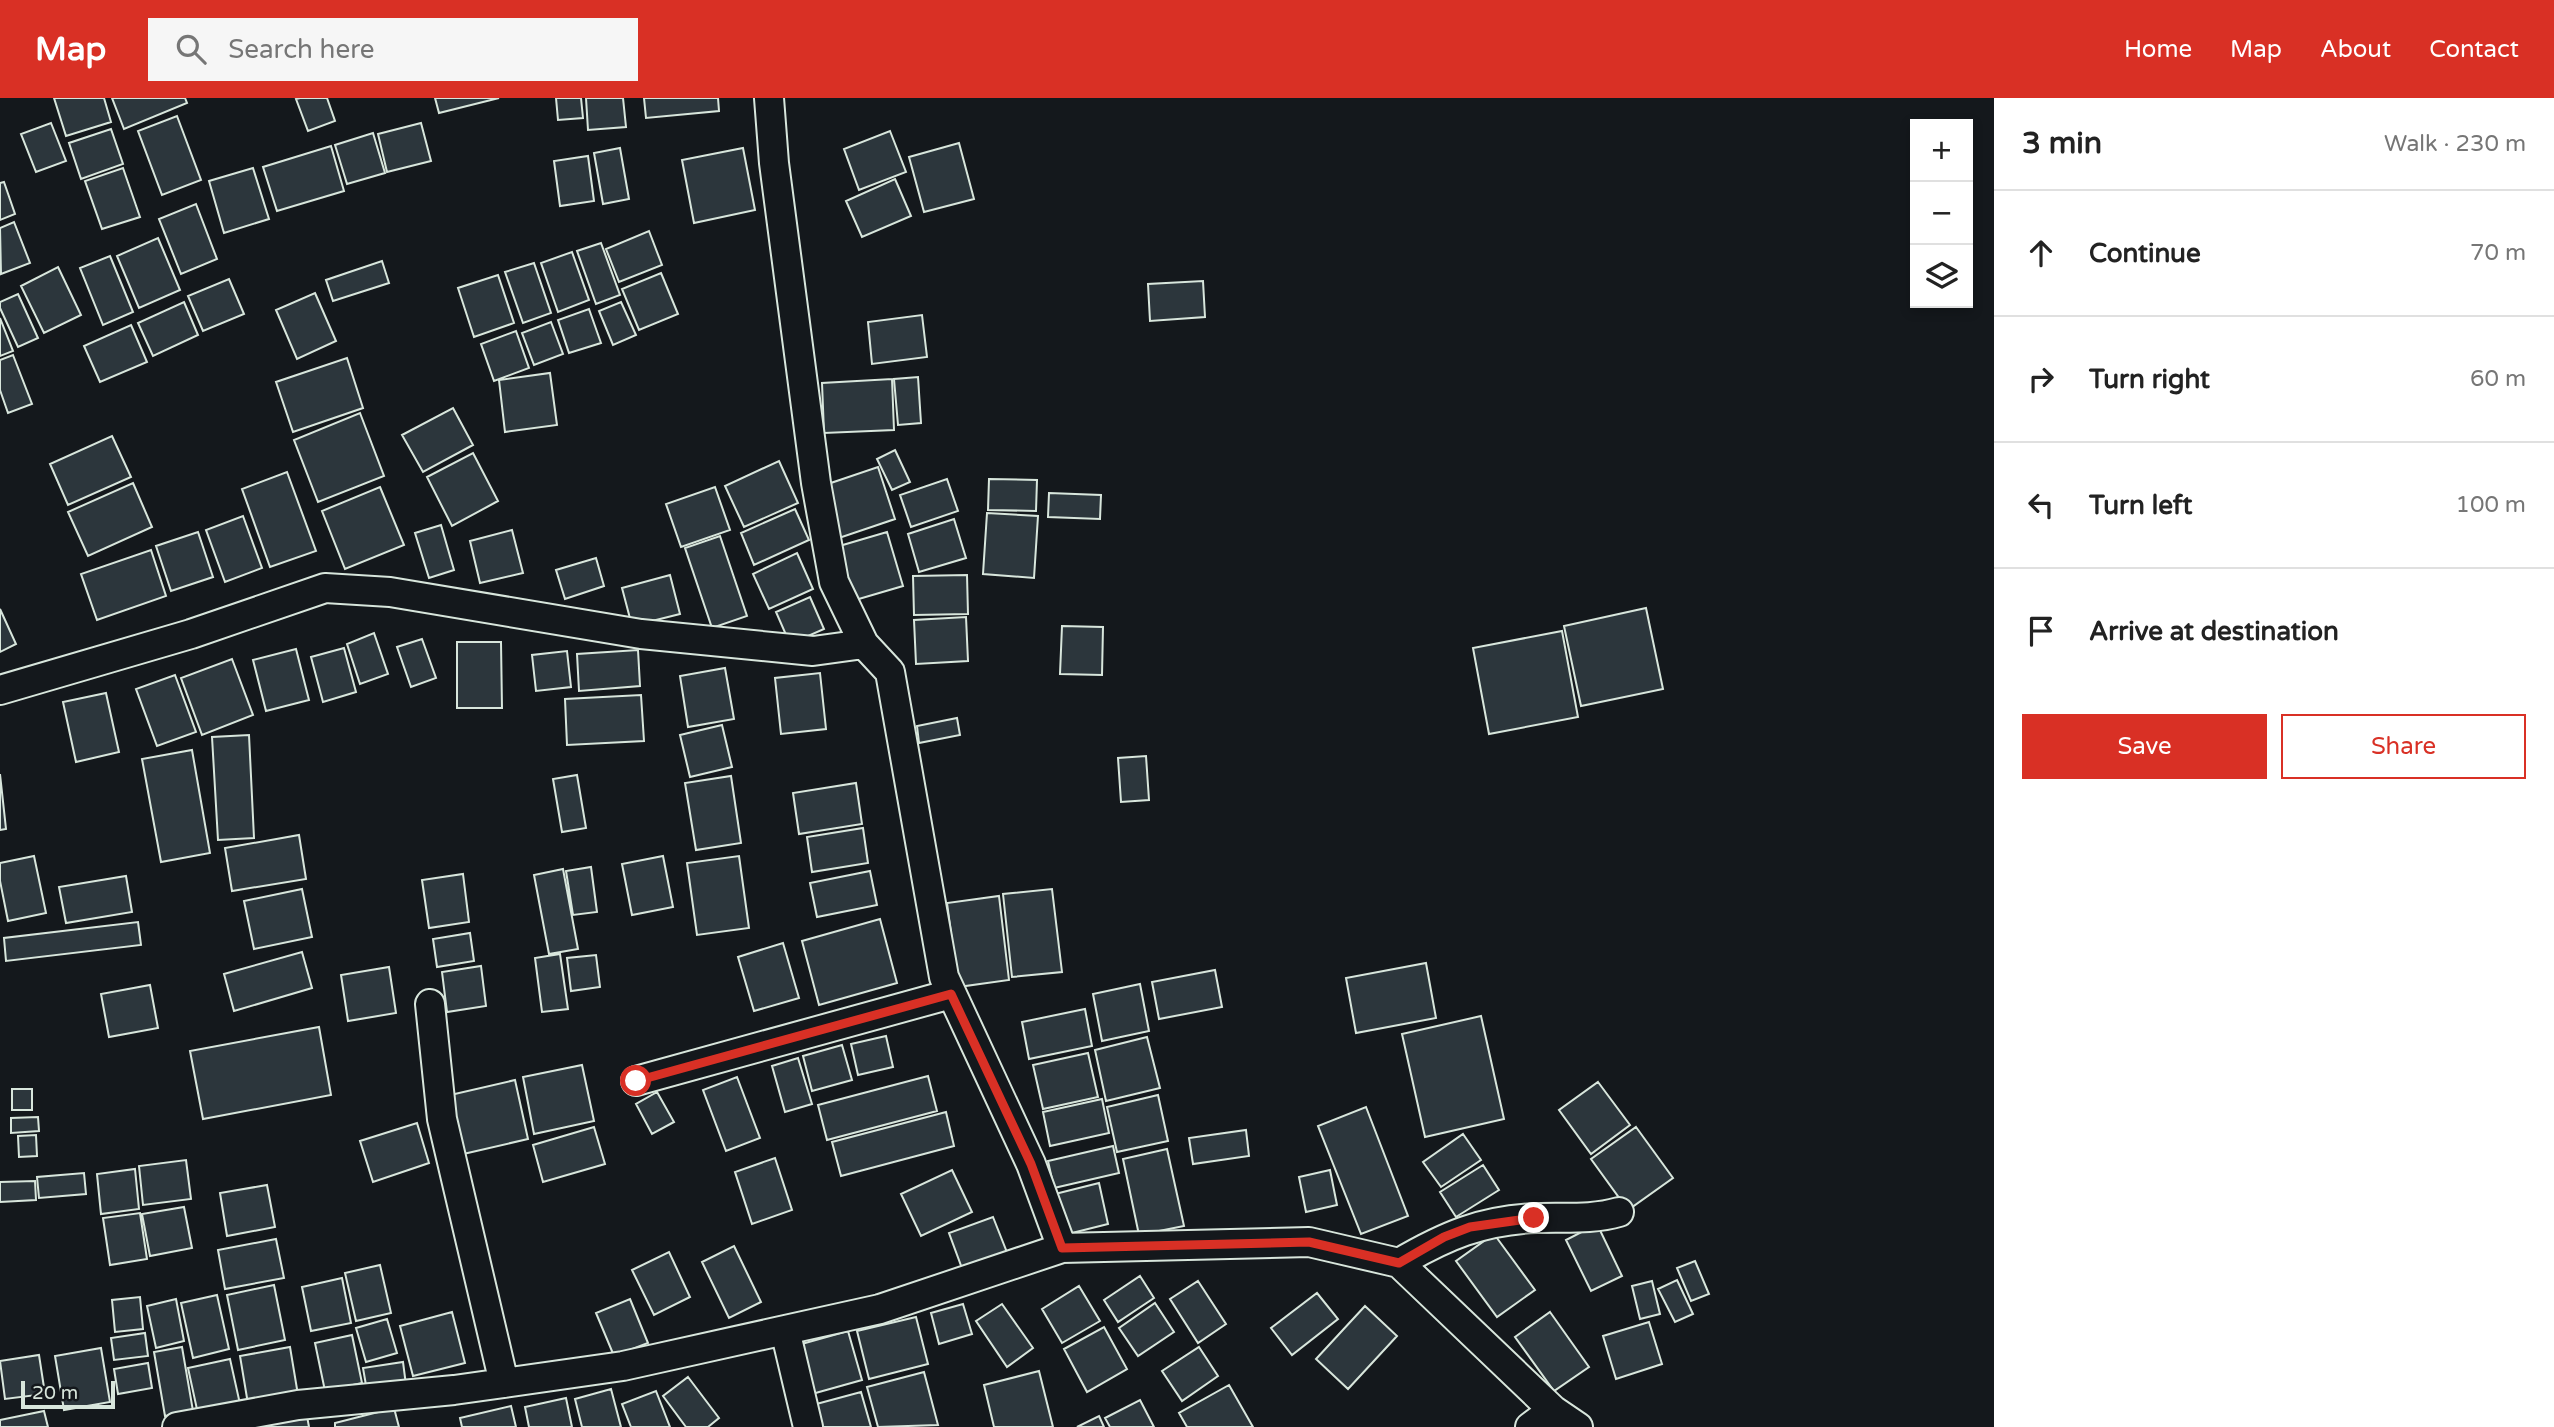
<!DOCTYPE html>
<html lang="en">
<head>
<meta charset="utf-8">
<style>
  body { margin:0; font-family:"Varela Round",sans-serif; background:#f6f6f6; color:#222 }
  .controls { position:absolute; right:21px; top:21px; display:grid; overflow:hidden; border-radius:0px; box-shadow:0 4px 10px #0003 }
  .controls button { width:63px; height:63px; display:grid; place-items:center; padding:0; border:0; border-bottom:2px solid #e0e0e0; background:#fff; color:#222; font:35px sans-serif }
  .scale { position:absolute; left:21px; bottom:18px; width:94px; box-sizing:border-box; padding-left:7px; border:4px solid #d8e6dc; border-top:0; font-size:19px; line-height:24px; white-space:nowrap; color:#d8e6dc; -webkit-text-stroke:5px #14181c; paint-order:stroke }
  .stop { position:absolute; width:21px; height:21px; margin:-16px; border:5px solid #d93025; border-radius:50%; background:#fff }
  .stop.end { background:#d93025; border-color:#fff; box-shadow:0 2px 7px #0008 }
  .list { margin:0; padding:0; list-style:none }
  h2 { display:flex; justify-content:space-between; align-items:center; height:91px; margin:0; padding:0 28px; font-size:30px }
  h2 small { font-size:23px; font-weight:400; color:#767676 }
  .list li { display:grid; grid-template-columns:46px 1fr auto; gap:21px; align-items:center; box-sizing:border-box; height:126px; padding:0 28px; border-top:2px solid #e0e0e0 }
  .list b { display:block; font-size:26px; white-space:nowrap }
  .list em { font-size:23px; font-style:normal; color:#767676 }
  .actions { display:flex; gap:14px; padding:21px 28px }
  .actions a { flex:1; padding:16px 0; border:2px solid #d93025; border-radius:0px; text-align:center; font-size:24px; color:#d93025 }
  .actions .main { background:#d93025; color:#fff }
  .icon { flex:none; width:38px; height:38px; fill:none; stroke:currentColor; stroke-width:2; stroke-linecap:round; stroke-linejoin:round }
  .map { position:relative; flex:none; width:1994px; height:1329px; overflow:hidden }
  header { display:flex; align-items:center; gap:42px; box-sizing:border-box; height:98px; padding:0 35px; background:#d93025; color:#fff }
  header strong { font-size:33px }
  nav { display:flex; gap:38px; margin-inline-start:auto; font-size:24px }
  .search { width:490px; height:63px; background:#f6f6f6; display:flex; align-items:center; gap:18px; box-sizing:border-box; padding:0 24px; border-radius:0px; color:#767676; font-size:26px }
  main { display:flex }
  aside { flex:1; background:#fff }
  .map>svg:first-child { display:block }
  .building { fill:#2c363c; stroke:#d8e6dc; stroke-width:2 }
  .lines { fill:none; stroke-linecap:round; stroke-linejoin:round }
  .minor-casing { stroke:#d8e6dc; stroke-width:32 }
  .minor { stroke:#14181c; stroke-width:28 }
  .route { stroke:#d93025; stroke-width:9 }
</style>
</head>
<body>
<header>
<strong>Map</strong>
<div class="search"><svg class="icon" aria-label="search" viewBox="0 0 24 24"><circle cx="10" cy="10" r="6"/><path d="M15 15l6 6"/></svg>Search here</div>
<nav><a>Home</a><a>Map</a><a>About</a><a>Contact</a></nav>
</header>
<main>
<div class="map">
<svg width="1994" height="1329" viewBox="0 0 1994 1329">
  <rect width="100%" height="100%" fill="#14181c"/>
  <path class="building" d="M 54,0 L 104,0 L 111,24 L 66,38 Z
    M 112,0 L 185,0 L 187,5 L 124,31 Z
    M 300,0 L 327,0 L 335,23 L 308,33 L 296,1 Z
    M 435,0 L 499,0 L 439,15 Z
    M 556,0 L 581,0 L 583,20 L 558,22 Z
    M 586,0 L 623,0 L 626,29 L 588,32 Z
    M 644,0 L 718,0 L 719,13 L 646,20 Z
    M 177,18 L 201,82 L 162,97 L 138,33 Z
    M 51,25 L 66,63 L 36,74 L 21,36 Z
    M 421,25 L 431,63 L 387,74 L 378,36 Z
    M 111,31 L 123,66 L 81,81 L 69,45 Z
    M 890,33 L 906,74 L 859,92 L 844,51 Z
    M 373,35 L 385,75 L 347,86 L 335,47 Z
    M 959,45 L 974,101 L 924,114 L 909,59 Z
    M 331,48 L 344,93 L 277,113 L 263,69 Z
    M 620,50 L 629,101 L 603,106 L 594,55 Z
    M 743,50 L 755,112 L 694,125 L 682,62 Z
    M 588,58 L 594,103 L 560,108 L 554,63 Z
    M 123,70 L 140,119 L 102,131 L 85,83 Z
    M 253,70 L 269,121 L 224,135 L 209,83 Z
    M 895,81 L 911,118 L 862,139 L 846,103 Z
    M 4,84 L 15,116 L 0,122 L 0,85 Z
    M 196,106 L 217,161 L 181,176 L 159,121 Z
    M 14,124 L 30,165 L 1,176 L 0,130 Z
    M 649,133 L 662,167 L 619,184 L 606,151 Z
    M 158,140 L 180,192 L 139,210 L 117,158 Z
    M 601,145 L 620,197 L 596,206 L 577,153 Z
    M 572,154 L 589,202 L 558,214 L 541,165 Z
    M 110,158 L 133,214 L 103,227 L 80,170 Z
    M 382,163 L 389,185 L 333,203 L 326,182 Z
    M 534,165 L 551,215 L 523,225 L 505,174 Z
    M 58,169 L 81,217 L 44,235 L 21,188 Z
    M 661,175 L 678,216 L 639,232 L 622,191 Z
    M 498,177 L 514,225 L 474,239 L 458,190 Z
    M 229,181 L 244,216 L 203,233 L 188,198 Z
    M 1203,183 L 1205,219 L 1150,223 L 1148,186 Z
    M 315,195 L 336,243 L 297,261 L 276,212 Z
    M 18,196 L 38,240 L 18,249 L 0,210 L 0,204 Z
    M 184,204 L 198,237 L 153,258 L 138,225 Z
    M 621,204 L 636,237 L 613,247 L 599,213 Z
    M 589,211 L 601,245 L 569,255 L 558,222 Z
    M 922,217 L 927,259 L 872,266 L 868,224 Z
    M 0,220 L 13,253 L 0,258 Z
    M 551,224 L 563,256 L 534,267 L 522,235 Z
    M 131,227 L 147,264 L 100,284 L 84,248 Z
    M 516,233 L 529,270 L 494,283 L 481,246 Z
    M 13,257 L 32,306 L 8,315 L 0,292 L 0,262 Z
    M 347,260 L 363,310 L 293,334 L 276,284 Z
    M 550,275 L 557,327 L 505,334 L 499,282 Z
    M 918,279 L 921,325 L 898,327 L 894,281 Z
    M 892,281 L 894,332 L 824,335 L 822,285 Z
    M 453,310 L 473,347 L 423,374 L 402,337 Z
    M 360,315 L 384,378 L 318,404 L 294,342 Z
    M 112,338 L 131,379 L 68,407 L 50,366 Z
    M 895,352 L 910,384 L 892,392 L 877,361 Z
    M 473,355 L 498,403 L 452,428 L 427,379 Z
    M 779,363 L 798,405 L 744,429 L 725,388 Z
    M 878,369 L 895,421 L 839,440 L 822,388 Z
    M 287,374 L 316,453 L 270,469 L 242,391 Z
    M 947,381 L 958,413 L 911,429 L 900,397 Z
    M 989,381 L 1037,382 L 1036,413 L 988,412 Z
    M 133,385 L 152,429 L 88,458 L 68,414 Z
    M 380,389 L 404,447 L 345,471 L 322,413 Z
    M 715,389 L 730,432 L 681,449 L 666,406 Z
    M 1049,395 L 1101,397 L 1100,421 L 1048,419 Z
    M 795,411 L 809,442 L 754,467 L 741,435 Z
    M 987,415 L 1038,418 L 1034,480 L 983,476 Z
    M 243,418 L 262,470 L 225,484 L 206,432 Z
    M 954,421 L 966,460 L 919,474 L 908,436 Z
    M 441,427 L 454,472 L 429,480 L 415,435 Z
    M 512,432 L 523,475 L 480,485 L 470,443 Z
    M 198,434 L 213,479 L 171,493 L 156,448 Z
    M 887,434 L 903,488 L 852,503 L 836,449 Z
    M 720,438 L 747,518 L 712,530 L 685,450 Z
    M 151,452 L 166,498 L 97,522 L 81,476 Z
    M 797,455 L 813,491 L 769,511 L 753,476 Z
    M 596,460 L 604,488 L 565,501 L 556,472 Z
    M 670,477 L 680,516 L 632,528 L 622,490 Z
    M 967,477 L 968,516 L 914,517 L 913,478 Z
    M 810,499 L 824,531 L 790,546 L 776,514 Z
    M 1646,510 L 1663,591 L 1581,608 L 1564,528 Z
    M 0,511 L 16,546 L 0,554 Z
    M 966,519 L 968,563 L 916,566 L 914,522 Z
    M 1062,528 L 1103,529 L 1102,577 L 1060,576 Z
    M 1562,533 L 1578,619 L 1489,636 L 1473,550 Z
    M 374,535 L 388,576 L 360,586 L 347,546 Z
    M 422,541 L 436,580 L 411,589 L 397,549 Z
    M 457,544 L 501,544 L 502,610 L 457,610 Z
    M 344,550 L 356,594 L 323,604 L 311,559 Z
    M 296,551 L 309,602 L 266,613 L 253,562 Z
    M 638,552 L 640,588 L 579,593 L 577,556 Z
    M 567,553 L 571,589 L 536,593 L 532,557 Z
    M 232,561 L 253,617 L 202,637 L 181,580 Z
    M 725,570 L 734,621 L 688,629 L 680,578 Z
    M 820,575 L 826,631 L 781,636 L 775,580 Z
    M 175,577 L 196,634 L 157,648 L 136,591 Z
    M 106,595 L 119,654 L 76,664 L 63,604 Z
    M 641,597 L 644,643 L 567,647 L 565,601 Z
    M 957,620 L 960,637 L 919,645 L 917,628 Z
    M 722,627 L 732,669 L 690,679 L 680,637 Z
    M 249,637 L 254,740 L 218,742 L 212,639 Z
    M 192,652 L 210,755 L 161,764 L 142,661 Z
    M 1146,658 L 1149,702 L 1121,704 L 1118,660 Z
    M 0,676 L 6,731 L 0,732 Z
    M 577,677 L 586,730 L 562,734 L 553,681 Z
    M 731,678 L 741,745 L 696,752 L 685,685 Z
    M 856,685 L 862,726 L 799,736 L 793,695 Z
    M 863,730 L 868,765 L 812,774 L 807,739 Z
    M 299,737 L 306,781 L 232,793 L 225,750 Z
    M 34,758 L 46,815 L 8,823 L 0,783 L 0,765 Z
    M 663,758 L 673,809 L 632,817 L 622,766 Z
    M 739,758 L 749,830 L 697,837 L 687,765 Z
    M 591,769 L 597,814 L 573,817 L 566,773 Z
    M 563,771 L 578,851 L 549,856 L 534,777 Z
    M 870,773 L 877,807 L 817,819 L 810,785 Z
    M 463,776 L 469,824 L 429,830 L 422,782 Z
    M 126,778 L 132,814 L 66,825 L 59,789 Z
    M 302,791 L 312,839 L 254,851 L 244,803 Z
    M 1052,791 L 1062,874 L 1012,879 L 1003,796 Z
    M 999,798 L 1009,882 L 958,889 L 947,805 Z
    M 880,821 L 897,885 L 819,907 L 802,843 Z
    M 138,824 L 141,847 L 6,863 L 4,840 Z
    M 470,835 L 474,863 L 437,869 L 433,841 Z
    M 783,845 L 799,900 L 754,913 L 738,859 Z
    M 302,854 L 312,890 L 234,913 L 224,876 Z
    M 560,856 L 568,911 L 542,914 L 535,860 Z
    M 596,857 L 600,889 L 571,893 L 567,860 Z
    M 1426,865 L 1436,920 L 1356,935 L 1346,880 Z
    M 481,868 L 486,908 L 447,914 L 442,874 Z
    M 389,869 L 396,915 L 348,923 L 341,877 Z
    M 1215,872 L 1222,909 L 1159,921 L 1152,884 Z
    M 1140,886 L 1149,933 L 1102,943 L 1093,896 Z
    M 150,887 L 158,930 L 109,939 L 101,896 Z
    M 1085,911 L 1092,948 L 1029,961 L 1022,924 Z
    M 1481,918 L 1504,1021 L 1425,1039 L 1402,936 Z
    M 319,929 L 331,997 L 203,1021 L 190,953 Z
    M 886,938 L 893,969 L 858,977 L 851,946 Z
    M 1147,939 L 1160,990 L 1106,1003 L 1095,952 Z
    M 842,947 L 852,982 L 812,993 L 803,958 Z
    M 1088,955 L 1098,999 L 1043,1011 L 1033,967 Z
    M 798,960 L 812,1006 L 785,1014 L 772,968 Z
    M 582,967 L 594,1023 L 534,1036 L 523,979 Z
    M 928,978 L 937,1013 L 827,1042 L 818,1007 Z
    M 737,979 L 760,1040 L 726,1053 L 703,992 Z
    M 515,982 L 528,1041 L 459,1057 L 446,998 Z
    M 1598,984 L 1630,1027 L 1591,1056 L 1559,1012 Z
    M 12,991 L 32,991 L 32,1012 L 12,1012 Z
    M 657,994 L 674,1024 L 652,1036 L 636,1006 Z
    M 1158,997 L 1168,1043 L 1117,1054 L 1107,1009 Z
    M 1102,1001 L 1109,1035 L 1050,1048 L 1043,1014 Z
    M 1366,1009 L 1408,1118 L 1361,1136 L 1318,1028 Z
    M 946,1014 L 954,1048 L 841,1078 L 832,1044 Z
    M 38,1019 L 39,1033 L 11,1035 L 11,1020 Z
    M 417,1025 L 429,1065 L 373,1084 L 360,1043 Z
    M 594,1029 L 605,1066 L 543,1084 L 533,1047 Z
    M 1636,1029 L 1673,1080 L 1628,1112 L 1591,1061 Z
    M 1246,1032 L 1249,1058 L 1193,1066 L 1189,1040 Z
    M 1463,1036 L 1481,1062 L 1441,1089 L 1423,1064 Z
    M 36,1037 L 37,1058 L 19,1059 L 18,1038 Z
    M 1113,1048 L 1119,1075 L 1054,1090 L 1048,1063 Z
    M 1167,1051 L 1184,1128 L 1139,1137 L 1123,1061 Z
    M 775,1060 L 792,1112 L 752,1126 L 735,1074 Z
    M 186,1062 L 191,1101 L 143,1107 L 139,1068 Z
    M 1483,1067 L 1499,1092 L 1456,1119 L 1440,1094 Z
    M 135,1071 L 139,1111 L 101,1116 L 97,1076 Z
    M 952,1072 L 972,1114 L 921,1138 L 901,1096 Z
    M 1330,1072 L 1337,1107 L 1306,1114 L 1299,1079 Z
    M 84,1075 L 86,1096 L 39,1100 L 37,1079 Z
    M 35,1083 L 36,1102 L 0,1104 L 0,1084 Z
    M 1099,1085 L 1108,1126 L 1064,1137 L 1055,1096 Z
    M 267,1087 L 275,1129 L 227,1138 L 220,1095 Z
    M 184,1109 L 192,1150 L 150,1158 L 142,1116 Z
    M 140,1115 L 147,1161 L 110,1167 L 103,1120 Z
    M 993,1119 L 1008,1157 L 963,1173 L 949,1135 Z
    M 1597,1126 L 1622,1178 L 1591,1193 L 1566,1142 Z
    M 1494,1136 L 1535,1192 L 1497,1219 L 1456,1163 Z
    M 276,1141 L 284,1180 L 225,1191 L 218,1152 Z
    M 734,1148 L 761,1204 L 729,1220 L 702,1164 Z
    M 669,1154 L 690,1199 L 654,1217 L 632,1172 Z
    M 1695,1163 L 1709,1196 L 1691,1203 L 1677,1170 Z
    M 380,1167 L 391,1215 L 356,1223 L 345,1175 Z
    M 1140,1178 L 1154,1200 L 1118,1224 L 1104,1202 Z
    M 342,1180 L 351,1225 L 311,1233 L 302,1189 Z
    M 1677,1182 L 1693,1216 L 1675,1224 L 1658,1191 Z
    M 1198,1183 L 1226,1226 L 1198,1245 L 1170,1201 Z
    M 1652,1183 L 1660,1216 L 1640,1221 L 1632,1188 Z
    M 274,1187 L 285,1242 L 238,1252 L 227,1197 Z
    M 1079,1188 L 1100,1223 L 1062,1245 L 1042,1211 Z
    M 1317,1195 L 1338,1221 L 1292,1257 L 1271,1230 Z
    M 217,1197 L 229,1251 L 193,1260 L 181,1205 Z
    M 140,1199 L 143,1231 L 115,1234 L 112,1202 Z
    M 176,1201 L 184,1243 L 156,1250 L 147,1208 Z
    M 630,1201 L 648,1245 L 614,1258 L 596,1215 Z
    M 1155,1205 L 1174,1234 L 1138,1258 L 1119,1230 Z
    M 963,1206 L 972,1236 L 939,1246 L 931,1215 Z
    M 1002,1206 L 1033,1250 L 1007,1269 L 976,1223 Z
    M 1365,1208 L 1397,1238 L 1348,1291 L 1316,1261 Z
    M 452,1214 L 465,1265 L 413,1278 L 400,1228 Z
    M 1550,1214 L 1589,1269 L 1554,1293 L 1515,1239 Z
    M 916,1219 L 928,1266 L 869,1281 L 857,1233 Z
    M 387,1221 L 397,1255 L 366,1264 L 356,1230 Z
    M 1649,1224 L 1662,1266 L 1616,1281 L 1603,1238 Z
    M 1104,1229 L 1127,1271 L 1087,1294 L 1064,1251 Z
    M 848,1233 L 862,1282 L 812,1296 L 798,1247 Z
    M 145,1235 L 148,1258 L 114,1262 L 111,1240 Z
    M 352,1237 L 362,1285 L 325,1293 L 315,1245 Z
    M 182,1249 L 193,1313 L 165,1318 L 154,1254 Z
    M 290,1249 L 298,1297 L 248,1306 L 240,1258 Z
    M 1199,1249 L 1218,1278 L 1182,1303 L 1162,1273 Z
    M 101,1250 L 110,1304 L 64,1312 L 55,1258 Z
    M 39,1257 L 45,1296 L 5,1301 L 0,1263 Z
    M 230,1261 L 240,1306 L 198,1316 L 188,1270 Z
    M 403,1264 L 406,1287 L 367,1293 L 363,1270 Z
    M 148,1265 L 152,1290 L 118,1296 L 114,1271 Z
    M 1039,1273 L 1053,1329 L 994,1329 L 984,1287 Z
    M 924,1274 L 938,1327 L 878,1329 L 867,1289 Z
    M 688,1279 L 719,1320 L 708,1329 L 686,1329 L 663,1298 Z
    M 1229,1287 L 1253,1329 L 1187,1329 L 1179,1315 Z
    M 611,1291 L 621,1329 L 582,1329 L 575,1301 Z
    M 656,1293 L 670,1329 L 631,1329 L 622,1306 Z
    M 861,1294 L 871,1329 L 815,1329 L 809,1308 Z
    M 566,1300 L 572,1329 L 529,1329 L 525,1309 Z
    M 1140,1302 L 1154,1329 L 1110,1329 L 1105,1320 Z
    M 511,1308 L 516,1329 L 462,1329 L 460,1320 Z
    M 394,1310 L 399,1329 L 335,1329 L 335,1325 Z
    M 44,1313 L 48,1329 L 0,1329 L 0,1322 Z
    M 307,1318 L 309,1329 L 235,1329 Z
    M 1099,1318 L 1104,1329 L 1077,1329 Z"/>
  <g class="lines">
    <defs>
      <path id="minor" d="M 769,0 L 774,65 L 816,385 L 834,484 L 864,546
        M 0,592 L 191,536 L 325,490 L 390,494 L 641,536 L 813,553 L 864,546 L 890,574 L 944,879 L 1031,1066 L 1062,1150 L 1309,1144 L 1399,1165 L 1553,1312 L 1578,1329
        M 430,906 L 442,1021 L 504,1285
        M 636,983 L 951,896
        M 1399,1165 C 1445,1138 1482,1122 1537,1120 C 1564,1119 1592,1122 1619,1114
        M 785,1232 L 808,1329
        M 177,1329 L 298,1307 L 454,1292 L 623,1268 L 880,1211 L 1062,1150
        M 1530,1329 L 1553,1312"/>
    </defs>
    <use href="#minor" class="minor-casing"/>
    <use href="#minor" class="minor"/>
  </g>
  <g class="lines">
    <path class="route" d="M 636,983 L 951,896 L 1031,1066 L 1062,1150 L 1309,1144 L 1399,1165 L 1444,1139 L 1470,1129 L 1534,1120"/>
  </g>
</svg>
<div class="controls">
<button>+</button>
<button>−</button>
<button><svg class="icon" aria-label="layers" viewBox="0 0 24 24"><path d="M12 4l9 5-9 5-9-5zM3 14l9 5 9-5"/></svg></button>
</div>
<div class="scale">20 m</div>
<div class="stop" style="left:636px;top:983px"></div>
<div class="stop end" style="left:1534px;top:1120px"></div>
</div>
<aside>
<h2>3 min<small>Walk · 230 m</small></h2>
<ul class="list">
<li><svg class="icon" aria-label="ahead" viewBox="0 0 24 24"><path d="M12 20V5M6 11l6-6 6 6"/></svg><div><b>Continue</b></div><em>70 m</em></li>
<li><svg class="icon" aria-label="right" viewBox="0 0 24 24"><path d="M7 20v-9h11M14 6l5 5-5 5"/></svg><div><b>Turn right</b></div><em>60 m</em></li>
<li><svg class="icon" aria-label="left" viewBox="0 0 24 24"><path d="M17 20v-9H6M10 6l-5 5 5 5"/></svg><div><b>Turn left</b></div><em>100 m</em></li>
<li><svg class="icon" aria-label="arrive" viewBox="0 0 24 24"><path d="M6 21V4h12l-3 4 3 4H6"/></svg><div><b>Arrive at destination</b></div></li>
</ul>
<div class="actions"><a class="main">Save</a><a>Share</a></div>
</aside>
</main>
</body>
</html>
